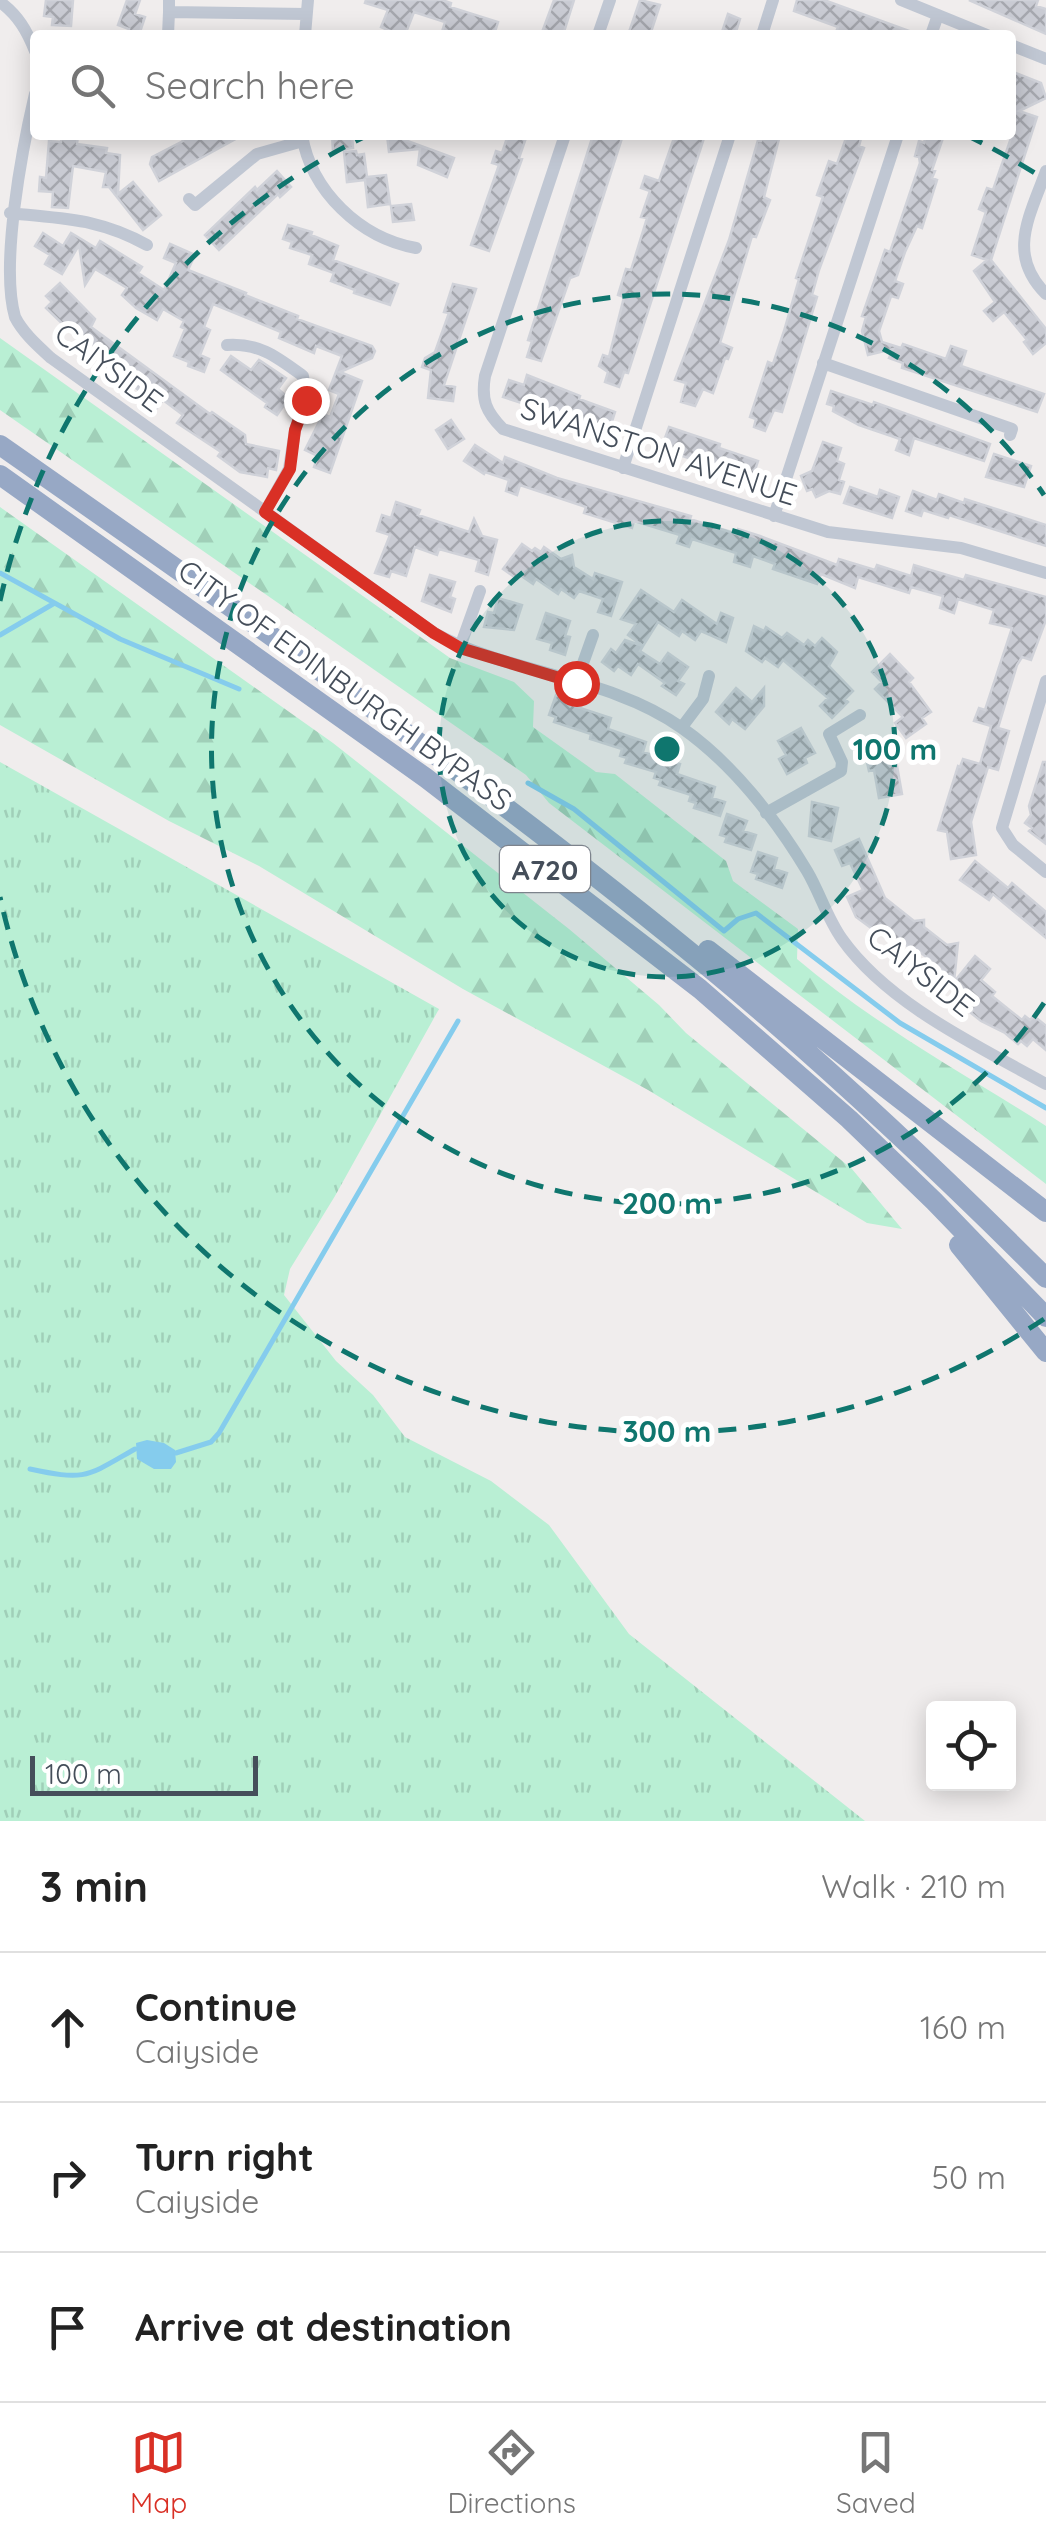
<!DOCTYPE html>
<html lang="en">
<head>
<meta charset="utf-8">
<style>
  body { margin:0; font-family:Quicksand,sans-serif; background:#f2f2f2; color:#222 }
  .controls { position:absolute; right:30px; bottom:30px; display:grid; overflow:hidden; border-radius:10px; box-shadow:0 5px 25px #0003 }
  .controls button { width:90px; height:90px; display:grid; place-items:center; padding:0; border:0; border-bottom:2px solid #e0e0e0; background:#fff; color:#222; font:50px sans-serif }
  .scale { position:absolute; left:30px; bottom:25px; width:228px; box-sizing:border-box; padding-left:10px; border:5px solid #454e5a; border-top:0; font-size:28px; line-height:35px; white-space:nowrap; color:#454e5a; -webkit-text-stroke:8px #fff; paint-order:stroke }
  .stop { position:absolute; width:30px; height:30px; margin:-22px; border:8px solid #d93025; border-radius:50%; background:#fff }
  .stop.end { background:#d93025; border-color:#fff; box-shadow:0 2px 10px #0008 }
  .list { margin:0; padding:0; list-style:none }
  h2 { display:flex; justify-content:space-between; align-items:center; height:130px; margin:0; padding:0 40px; font-size:42px }
  h2 small { font-size:32px; font-weight:400; color:#767676 }
  .list li { display:grid; grid-template-columns:65px 1fr auto; gap:30px; align-items:center; box-sizing:border-box; height:150px; padding:0 40px; border-top:2px solid #e0e0e0 }
  .list b { display:block; font-size:38px; white-space:nowrap }
  .list p { margin:0; font-size:32px; white-space:nowrap; color:#767676 }
  .list em { font-size:32px; font-style:normal; color:#767676 }
  .icon { flex:none; width:55px; height:55px; fill:none; stroke:currentColor; stroke-width:2; stroke-linecap:round; stroke-linejoin:round }
  .map { position:relative; flex:none; width:1046px; height:1821px; overflow:hidden }
  .search { position:absolute; background:#fff; box-shadow:0 5px 25px #0003; left:30px; right:30px; top:30px; height:110px; display:flex; align-items:center; gap:25px; box-sizing:border-box; padding:0 35px; border-radius:10px; color:#767676; font-size:38px }
  .sheet { height:580px; background:#fff }
  nav { display:flex; justify-content:space-around; align-items:center; box-sizing:border-box; height:140px; border-top:2px solid #e0e0e0; background:#fff; font-size:28px; color:#767676 }
  nav a { display:grid; justify-items:center; gap:5px }
  nav .on { color:#d93025 }
  .map>svg:first-child { display:block }
  .grass { fill:url(#grass-tufts) }
  .forest { fill:url(#forest-firs) }
  .water { fill:#85cced }
  .lines { fill:none; stroke-linecap:round; stroke-linejoin:round }
  .stream { stroke:#85cced; stroke-width:5 }
  .building { fill:url(#building-cross-hatch); stroke:#d0d2d9; stroke-width:2.5 }
  .minor { stroke:#c0c7d3; stroke-width:12 }
  .trunk { stroke:#97a8c5; stroke-width:20 }
  .route { stroke:#d93025; stroke-width:12 }
  .ring { fill:none; stroke:#0f766e; stroke-width:5; stroke-dasharray:18 12 }
  .labels { text-anchor:middle; dominant-baseline:central; stroke-width:10; stroke-linejoin:round; paint-order:stroke }
  .shield { fill:#fff; stroke:#7d838c; stroke-width:2.5 }
  .shield-label { font-size:28px; font-weight:bold; fill:#454e5a }
  .street-label { font-size:30px; fill:#454e5a; stroke:#fff }
  .centre { fill:#0f766e; stroke:#fff; stroke-width:5 }
  .ring-label { font-size:30px; text-anchor:middle; font-weight:bold; fill:#0f766e; stroke:#fff; stroke-width:10; stroke-linejoin:round; paint-order:stroke }
</style>
</head>
<body>
<div class="map">
<svg width="1046" height="1821" viewBox="0 0 1046 1821">
  <defs>
    <pattern id="grass-tufts" width="24" height="20" patternUnits="userSpaceOnUse" patternTransform="scale(2.5)"><rect width="24" height="20" fill="#b9efd4"/><path d="M3 7l-1-3M5 7V3M7 7l1-3M15 17l-1-3M17 17v-4M19 17l1-3" fill="none" stroke="#a0cfb8"/></pattern>
    <pattern id="forest-firs" width="22" height="20" patternUnits="userSpaceOnUse" patternTransform="scale(2.5)"><rect width="22" height="20" fill="#b9efd4"/><path d="M5 1l3.5 6h-7zM16 11l3.5 6h-7z" fill="#a0cfb8"/></pattern>
    <pattern id="building-cross-hatch" width="8" height="8" patternUnits="userSpaceOnUse" patternTransform="scale(2.5)"><rect width="8" height="8" fill="#c9cbd3"/><path d="M0 0l8 8M0 8l8-8" fill="none" stroke="#a5a7ae"/></pattern>
  </defs>
  <rect width="100%" height="100%" fill="#f0eded"/>
  <path class="grass" d="M 0,762 L 439,1009 L 335,1196 L 290,1269 L 284,1295 L 336,1361 L 373,1395 L 405,1437 L 491,1481 L 549,1525 L 629,1634 L 865,1821 L 0,1821 Z"/>
  <path class="forest" d="M 0,338 L 450,658 L 514,682 L 534,701 L 533,727 L 596,772 L 615,774 L 726,861 L 733,881 L 798,929 L 797,959 C 876,1026 960,1071 1046,1126 L 1046,1184 L 549,803 L 526,775 L 0,410 Z
    M 0,507 L 333,743 L 569,929 L 659,1005 L 686,1033 L 852,1169 L 902,1229 L 867,1223 L 648,1090 L 463,989 L 259,866 L 169,821 L 0,725 Z"/>
  <path class="water" d="M 147,1440 L 164,1443 L 175,1450 L 176,1462 L 171,1469 L 154,1469 L 137,1459 L 136,1443 Z"/>
  <g class="lines">
    <path class="stream" d="M 0,573 L 120,639 L 239,689
      M 0,635 L 53,604
      M 528,783 L 574,809 L 724,931 L 738,919 L 756,913 L 900,1023 L 1046,1108
      M 176,1453 L 211,1442 L 219,1433 L 458,1021
      M 30,1469 C 86,1481 86,1477 135,1449"/>
  </g>
  <path class="building" d="M 46,0 L 73,0 L 71,26 L 52,25 L 53,17 L 44,16 Z
    M 127,0 L 140,0 L 135,14 L 145,17 L 139,35 L 127,35 L 129,29 L 118,25 Z
    M 366,0 L 442,0 L 451,3 L 450,7 L 498,22 L 494,35 L 441,35 L 445,22 L 414,12 L 405,35 L 399,35 L 381,27 L 388,10 L 365,3 Z
    M 554,0 L 574,0 L 563,35 L 541,35 Z
    M 640,0 L 660,5 L 650,35 L 628,35 Z
    M 797,0 L 824,0 L 920,35 L 835,35 L 838,27 L 794,11 Z
    M 969,0 L 1038,0 L 1036,6 L 1046,9 L 1046,34 Z
    M 728,14 L 740,19 L 735,35 L 721,35 Z
    M 1011,71 L 1041,83 L 1046,98 L 1019,111 L 1037,117 L 991,260 L 1046,329 L 1046,343 L 1033,354 L 1024,342 L 1027,340 L 1004,312 L 993,321 L 984,311 L 995,302 L 974,271 L 987,260 L 972,255 L 986,212 L 979,209 L 987,188 L 993,190 L 1011,138 Z
    M 62,135 L 78,135 L 77,144 L 107,148 L 106,153 L 120,155 L 118,194 L 133,182 L 161,215 L 143,230 L 109,187 L 103,187 L 106,172 L 73,166 L 68,208 L 52,207 L 53,192 L 39,191 L 40,177 L 46,178 L 49,141 L 61,142 Z
    M 180,135 L 243,135 L 159,181 L 150,164 L 152,157 L 183,141 Z
    M 332,135 L 352,135 L 353,148 L 333,151 Z
    M 387,135 L 402,135 L 402,139 L 454,158 L 447,177 L 418,165 L 420,149 L 389,152 Z
    M 508,135 L 527,135 L 519,158 L 522,159 L 489,251 L 471,245 L 499,165 L 492,163 L 496,151 L 502,153 Z
    M 593,135 L 623,135 L 578,275 L 570,278 L 541,361 L 527,357 L 532,341 L 528,340 Z
    M 675,135 L 705,135 L 628,373 L 624,372 L 619,387 L 605,382 L 608,372 L 599,366 L 603,355 L 609,357 L 624,297 L 618,295 L 626,269 L 631,270 L 647,218 L 641,217 L 650,191 L 641,188 L 645,176 L 659,181 Z
    M 763,135 L 780,135 L 764,197 L 770,200 L 756,237 L 752,236 L 720,343 L 732,348 L 728,359 L 725,358 L 713,393 L 703,389 L 695,406 L 681,402 L 686,383 L 675,380 L 729,240 L 758,140 L 761,141 Z
    M 847,135 L 862,135 L 859,146 L 864,148 L 819,270 L 812,295 L 817,297 L 782,412 L 774,410 L 765,431 L 754,427 L 756,419 L 750,417 L 768,362 L 773,364 L 784,331 L 799,279 L 796,278 L 823,197 L 817,195 L 829,161 L 837,164 Z
    M 926,135 L 944,135 L 932,170 L 935,171 L 932,178 L 937,180 L 922,228 L 917,226 L 905,252 L 895,281 L 903,284 L 898,298 L 891,296 L 879,331 L 882,342 L 901,348 L 903,344 L 946,359 L 951,346 L 966,351 L 961,366 L 1044,394 L 1037,412 L 902,368 L 903,363 L 889,358 L 893,349 L 868,355 L 862,331 L 866,317 L 862,316 L 885,250 L 890,252 L 920,163 L 919,157 L 915,156 L 919,141 L 924,143 Z
    M 356,151 L 357,155 L 364,154 L 367,177 L 386,175 L 390,204 L 368,207 L 365,180 L 347,182 L 344,152 Z
    M 277,171 L 291,187 L 280,197 L 278,194 L 219,250 L 205,235 L 255,187 L 257,190 Z
    M 411,204 L 414,220 L 393,222 L 391,206 Z
    M 288,225 L 312,232 L 311,235 L 338,246 L 333,260 L 398,284 L 390,305 L 354,293 L 355,290 L 331,281 L 334,273 L 309,264 L 312,255 L 290,248 L 292,242 L 283,239 Z
    M 43,233 L 63,246 L 71,233 L 96,248 L 100,241 L 142,267 L 138,273 L 164,290 L 176,263 L 164,258 L 170,244 L 195,255 L 188,270 L 246,293 L 245,295 L 298,316 L 297,319 L 372,346 L 375,351 L 372,358 L 340,372 L 362,381 L 330,473 L 314,467 L 318,456 L 305,450 L 323,414 L 330,417 L 339,394 L 329,390 L 342,356 L 316,346 L 314,353 L 279,338 L 281,332 L 213,304 L 204,327 L 210,330 L 200,355 L 209,359 L 204,372 L 188,366 L 189,362 L 174,356 L 185,329 L 181,327 L 184,321 L 163,309 L 157,320 L 136,308 L 122,295 L 127,288 L 95,269 L 85,285 L 79,245 L 62,274 L 45,264 L 50,255 L 35,246 Z
    M 60,283 L 95,319 L 91,327 L 210,414 L 212,412 L 245,435 L 246,444 L 279,451 L 276,470 L 268,468 L 267,477 L 240,472 L 218,456 L 221,452 L 177,423 L 183,415 L 163,400 L 156,409 L 145,401 L 148,398 L 130,383 L 132,380 L 112,360 L 106,366 L 46,308 L 52,302 L 46,296 Z
    M 453,284 L 476,289 L 444,385 L 455,387 L 453,401 L 428,398 L 431,370 L 422,367 L 425,358 L 435,352 L 449,313 L 444,312 Z
    M 231,356 L 251,370 L 259,360 L 286,378 L 278,389 L 289,398 L 277,415 L 265,407 L 267,403 L 221,370 Z
    M 527,375 L 580,396 L 579,399 L 615,412 L 609,431 L 503,397 L 509,380 L 524,385 Z
    M 831,391 L 873,405 L 874,402 L 990,444 L 984,461 L 914,438 L 909,455 L 896,450 L 900,439 L 859,425 L 833,411 L 834,406 L 827,404 Z
    M 451,420 L 464,439 L 448,449 L 436,430 Z
    M 669,427 L 720,444 L 719,448 L 758,461 L 752,479 L 661,449 Z
    M 823,442 L 841,448 L 837,461 L 844,464 L 839,480 L 844,482 L 840,494 L 829,491 L 816,497 L 812,489 L 807,491 L 801,476 L 812,471 Z
    M 475,445 L 503,463 L 505,457 L 557,478 L 691,516 L 690,519 L 736,534 L 738,529 L 760,536 L 837,565 L 839,559 L 875,570 L 877,565 L 911,576 L 914,565 L 964,580 L 966,575 L 1046,597 L 1046,620 L 1031,660 L 1022,657 L 1017,665 L 998,728 L 1009,731 L 998,770 L 988,767 L 971,822 L 976,855 L 951,859 L 947,832 L 938,830 L 958,766 L 960,767 L 963,759 L 980,764 L 991,726 L 974,721 L 979,708 L 985,710 L 1012,628 L 990,623 L 994,610 L 958,599 L 954,613 L 940,608 L 943,596 L 911,587 L 909,593 L 858,577 L 855,588 L 821,574 L 817,584 L 773,569 L 775,564 L 753,556 L 750,567 L 734,562 L 736,553 L 692,539 L 689,547 L 677,543 L 680,535 L 634,521 L 632,528 L 584,513 L 586,507 L 520,485 L 517,495 L 506,491 L 509,480 L 485,472 L 484,474 L 464,461 Z
    M 994,454 L 1031,466 L 1024,487 L 986,477 Z
    M 850,487 L 878,497 L 880,490 L 899,497 L 892,518 L 844,503 Z
    M 913,491 L 937,500 L 939,494 L 964,503 L 965,499 L 1046,525 L 1046,546 L 949,515 L 948,518 L 923,510 L 921,516 L 906,511 Z
    M 396,502 L 420,510 L 418,515 L 469,532 L 474,519 L 482,536 L 497,540 L 488,575 L 476,571 L 479,560 L 439,549 L 437,555 L 415,547 L 406,576 L 391,571 L 389,577 L 375,573 L 390,535 L 377,531 L 382,515 L 391,518 Z
    M 522,544 L 532,551 L 535,548 L 541,552 L 544,547 L 561,559 L 572,555 L 574,567 L 593,579 L 595,573 L 622,582 L 611,616 L 598,612 L 603,599 L 579,591 L 574,598 L 561,589 L 558,594 L 536,579 L 533,584 L 520,575 L 517,579 L 503,569 Z
    M 430,575 L 455,582 L 450,597 L 455,599 L 451,612 L 422,601 Z
    M 641,590 L 674,612 L 682,600 L 717,624 L 721,613 L 733,618 L 726,642 L 701,631 L 695,640 L 682,631 L 679,636 L 658,622 L 643,646 L 628,635 L 636,624 L 621,619 Z
    M 498,598 L 522,605 L 514,630 L 484,627 L 488,612 L 494,613 Z
    M 546,613 L 570,621 L 565,636 L 570,637 L 565,655 L 550,650 L 552,643 L 537,639 Z
    M 754,626 L 764,631 L 766,627 L 782,638 L 787,633 L 804,645 L 808,640 L 815,646 L 822,638 L 837,652 L 829,666 L 853,691 L 845,699 L 848,702 L 832,718 L 820,706 L 828,698 L 783,660 L 778,667 L 765,658 L 762,662 L 746,651 Z
    M 625,640 L 643,646 L 640,651 L 660,664 L 668,653 L 688,667 L 678,681 L 684,684 L 676,695 L 662,686 L 665,683 L 638,664 L 631,675 L 618,666 L 614,671 L 602,662 L 611,649 L 616,653 Z
    M 890,654 L 913,678 L 909,682 L 931,712 L 922,718 L 926,724 L 906,738 L 895,723 L 903,717 L 875,689 L 882,682 L 872,672 Z
    M 736,688 L 752,702 L 764,688 L 764,706 L 745,729 L 732,719 L 729,724 L 716,712 Z
    M 556,695 L 575,701 L 574,706 L 611,718 L 608,729 L 646,742 L 643,752 L 680,764 L 677,774 L 715,787 L 712,798 L 725,802 L 720,816 L 694,808 L 696,803 L 689,801 L 691,795 L 659,785 L 661,780 L 654,778 L 656,772 L 625,763 L 627,758 L 620,756 L 622,749 L 590,739 L 591,734 L 554,722 L 556,717 L 549,715 Z
    M 801,728 L 815,753 L 805,758 L 807,763 L 787,774 L 779,759 L 786,755 L 778,741 Z
    M 894,749 L 902,794 L 879,798 L 874,770 L 869,771 L 865,754 Z
    M 1043,762 L 1046,762 L 1046,844 L 1029,831 L 1032,828 L 1025,823 L 1031,815 L 1029,806 Z
    M 812,802 L 838,808 L 831,841 L 809,836 Z
    M 727,814 L 747,821 L 743,831 L 756,835 L 751,850 L 725,842 L 727,837 L 720,835 Z
    M 859,839 L 885,898 L 914,921 L 924,920 L 924,927 L 947,945 L 958,943 L 954,982 L 975,956 L 990,969 L 981,980 L 995,992 L 992,996 L 1022,1020 L 1025,1016 L 1030,1020 L 1034,1016 L 1046,1026 L 1046,1050 L 1033,1039 L 1027,1046 L 1021,1041 L 1018,1044 L 1005,1033 L 981,1021 L 971,1013 L 973,1010 L 968,1006 L 971,1002 L 939,972 L 942,970 L 920,952 L 918,954 L 901,941 L 899,943 L 885,932 L 883,935 L 875,931 L 856,917 L 847,897 L 863,890 L 850,863 L 842,866 L 835,850 Z
    M 758,852 L 777,858 L 774,869 L 787,873 L 782,888 L 756,879 L 758,874 L 751,872 Z
    M 975,861 L 1008,888 L 1012,883 L 1046,912 L 1046,938 L 993,894 L 989,900 L 960,880 Z"/>
  <g class="lines">
    <path class="minor" d="M 169,0 L 169,12 L 306,14
      M 901,0 L 987,35
      M 0,2 C 18,15 27,31 35,51
      M 168,35 L 169,12
      M 305,35 L 308,0
      M 598,35 L 610,0
      M 762,35 L 773,0
      M 931,35 L 938,15
      M 1011,45 L 1046,59
      M 35,94 C 22,149 0,265 15,317 C 23,333 38,346 51,358 L 434,633 C 512,675 609,676 682,728 C 732,763 776,819 807,871 C 820,893 827,918 842,939 C 888,1004 978,1046 1046,1084
      M 302,135 C 311,191 360,238 416,248
      M 565,135 L 485,376 C 481,400 486,412 503,429 L 828,532 L 961,548 L 1046,573
      M 1046,171 C 1030,216 1006,254 1046,294
      M 189,199 L 195,205 L 257,154 L 303,141
      M 10,213 C 63,219 99,218 147,245
      M 227,345 C 260,343 277,357 303,376 L 306,399 L 295,430 L 289,469 L 265,512
      M 823,363 L 1012,429 L 1010,435
      M 623,468 L 730,135
      M 774,516 L 898,135
      M 460,647 L 480,591
      M 1046,681 L 1002,828 L 1013,845 L 1046,872
      M 576,683 L 593,635
      M 682,727 L 703,699 L 709,676
      M 766,813 L 841,771 L 842,762 L 829,734 L 860,715"/>
    <path class="trunk" d="M 0,445 C 243,615 490,786 718,975 C 833,1071 941,1173 1046,1278
      M 0,475 L 426,778 L 700,989 L 849,1119 L 934,1201 L 1046,1317
      M 708,950 L 1046,1212
      M 959,1245 L 1046,1352"/>
  </g>
  <g class="lines">
    <path class="route" d="M 306,400 L 295,430 L 290,469 L 265,512 L 434,633 L 460,648 L 576,683"/>
  </g>
  <circle cx="667" cy="749" r="228" fill="#0f766e" fill-opacity=".12"/>
  <g class="ring">
    <circle cx="667" cy="749" r="228"/>
    <path d="M1044 1003A455 455 0 1 1 1044 495"/>
    <path d="M1044 1319A683 683 0 0 1 0 897M0 601A683 683 0 0 1 368 135M966 135A683 683 0 0 1 1044 179"/>
  </g>
  <g class="labels">
    <rect class="shield" x="500" y="846" width="90" height="46" rx="8"/>
    <g class="shield-label">
      <text x="545" y="869">A720</text>
    </g>
    <g class="street-label">
      <text transform="translate(109 367) rotate(37)">CAIYSIDE</text>
      <text transform="translate(659 451) rotate(18)">SWANSTON AVENUE</text>
      <text transform="translate(345 685) rotate(36)">CITY OF EDINBURGH BYPASS</text>
      <text transform="translate(921 971) rotate(38)">CAIYSIDE</text>
    </g>
  </g>
  <circle cx="667" cy="749" r="15" class="centre"/>
  <g class="ring-label">
    <text x="895" y="760">100 m</text>
    <text x="667" y="1214">200 m</text>
    <text x="667" y="1442">300 m</text>
  </g>
</svg>
<div class="controls">
<button><svg class="icon" aria-label="locate" viewBox="0 0 24 24"><circle cx="12" cy="12" r="6"/><path d="M12 2v4M12 18v4M2 12h4M18 12h4"/></svg></button>
</div>
<div class="scale">100 m</div>
<div class="stop" style="left:576px;top:683px"></div>
<div class="stop end" style="left:306px;top:400px"></div>
<div class="search"><svg class="icon" aria-label="search" viewBox="0 0 24 24"><circle cx="10" cy="10" r="6"/><path d="M15 15l6 6"/></svg>Search here</div>
</div>
<section class="sheet">
<h2>3 min<small>Walk · 210 m</small></h2>
<ul class="list">
<li><svg class="icon" aria-label="ahead" viewBox="0 0 24 24"><path d="M12 20V5M6 11l6-6 6 6"/></svg><div><b>Continue</b><p>Caiyside</p></div><em>160 m</em></li>
<li><svg class="icon" aria-label="right" viewBox="0 0 24 24"><path d="M7 20v-9h11M14 6l5 5-5 5"/></svg><div><b>Turn right</b><p>Caiyside</p></div><em>50 m</em></li>
<li><svg class="icon" aria-label="arrive" viewBox="0 0 24 24"><path d="M6 21V4h12l-3 4 3 4H6"/></svg><div><b>Arrive at destination</b></div></li>
</ul>
</section>
<nav>
<a class="on"><svg class="icon" aria-label="map" viewBox="0 0 24 24"><path d="M3 6l6-2 6 2 6-2v14l-6 2-6-2-6 2zM9 4v14M15 6v14"/></svg>Map</a>
<a><svg class="icon" aria-label="directions" viewBox="0 0 24 24"><path d="M12 3l9 9-9 9-9-9zM9 14v-3h6M13 9l2 2-2 2"/></svg>Directions</a>
<a><svg class="icon" aria-label="saved" viewBox="0 0 24 24"><path d="M7 4h10v16l-5-4-5 4z"/></svg>Saved</a>
</nav>
</body>
</html>
